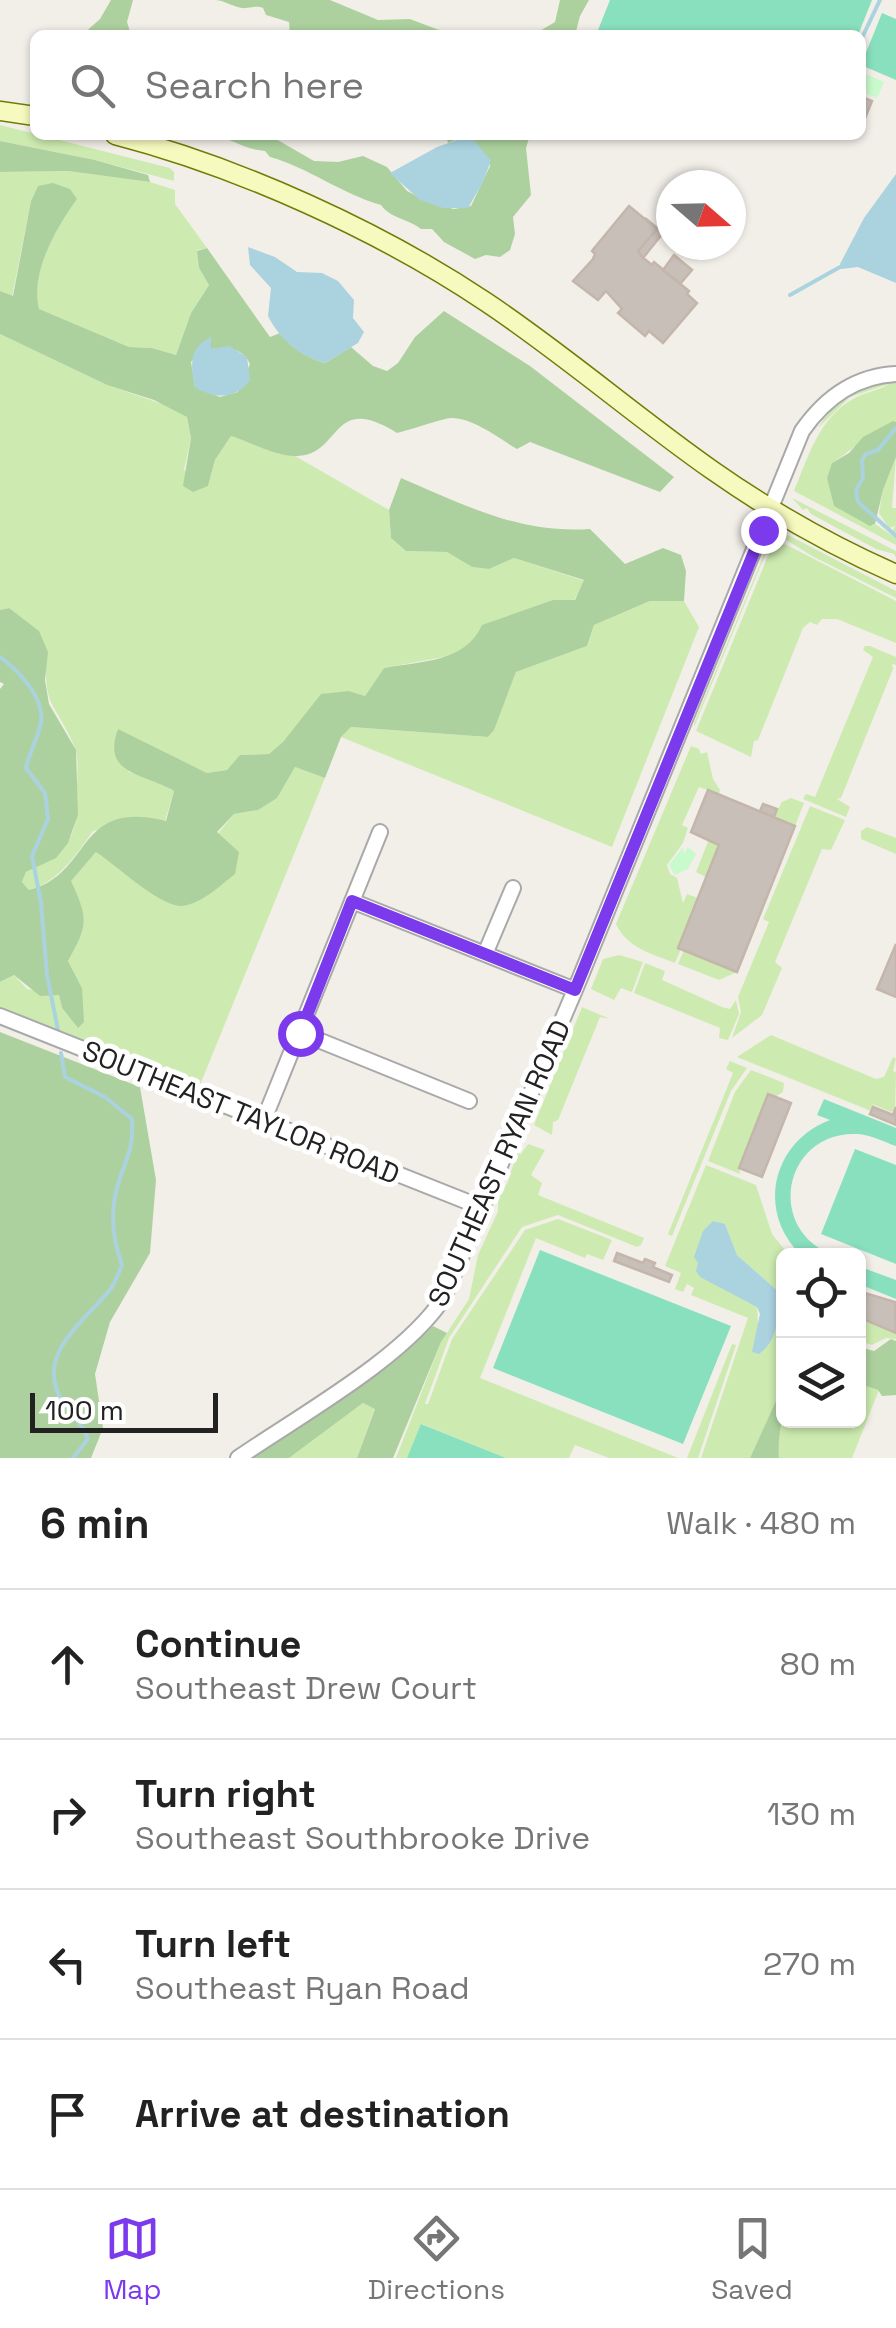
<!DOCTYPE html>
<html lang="en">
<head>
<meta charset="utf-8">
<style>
  body { margin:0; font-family:"Space Grotesk",sans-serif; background:#f6f6f6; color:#222 }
  .controls { position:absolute; right:30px; bottom:30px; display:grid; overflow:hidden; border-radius:15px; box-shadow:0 2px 8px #0004 }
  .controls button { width:90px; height:90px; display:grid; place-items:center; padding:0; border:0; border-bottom:2px solid #e0e0e0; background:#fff; color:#222; font:50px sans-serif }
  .compass { position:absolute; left:656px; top:170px; width:90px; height:90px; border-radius:50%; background:#fff; box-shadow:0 2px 8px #0004; rotate:110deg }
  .scale { position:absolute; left:30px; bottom:25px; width:188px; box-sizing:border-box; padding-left:10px; border:5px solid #222; border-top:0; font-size:28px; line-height:35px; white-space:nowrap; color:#222; -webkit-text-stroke:8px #fff; paint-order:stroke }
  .stop { position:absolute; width:30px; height:30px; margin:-22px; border:8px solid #7c3aed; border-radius:50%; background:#fff }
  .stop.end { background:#7c3aed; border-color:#fff; box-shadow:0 2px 10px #0008 }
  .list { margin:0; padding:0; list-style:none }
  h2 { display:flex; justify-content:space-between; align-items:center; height:130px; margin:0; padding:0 40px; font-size:42px }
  h2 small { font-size:32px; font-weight:400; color:#767676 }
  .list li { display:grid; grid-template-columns:65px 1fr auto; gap:30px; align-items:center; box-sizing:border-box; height:150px; padding:0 40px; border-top:2px solid #e0e0e0 }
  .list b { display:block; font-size:38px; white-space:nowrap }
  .list p { margin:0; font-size:32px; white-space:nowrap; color:#767676 }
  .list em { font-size:32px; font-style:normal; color:#767676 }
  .icon { flex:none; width:55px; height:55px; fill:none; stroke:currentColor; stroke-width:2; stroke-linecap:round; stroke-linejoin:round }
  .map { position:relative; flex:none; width:896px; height:1458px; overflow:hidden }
  .search { position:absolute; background:#fff; box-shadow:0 2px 8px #0004; left:30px; right:30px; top:30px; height:110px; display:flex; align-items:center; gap:25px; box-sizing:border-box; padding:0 35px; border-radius:15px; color:#767676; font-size:38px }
  .sheet { height:730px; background:#fff }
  nav { display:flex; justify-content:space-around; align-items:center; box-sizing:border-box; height:140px; border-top:2px solid #e0e0e0; background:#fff; font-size:28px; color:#767676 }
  nav a { display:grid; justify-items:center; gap:5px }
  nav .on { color:#7c3aed }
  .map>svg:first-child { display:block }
  .grass { fill:#cdebb0; fill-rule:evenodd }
  .forest { fill:#add19e; fill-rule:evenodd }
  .park { fill:#c8facc }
  .pitch { fill:#88e0be }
  .water { fill:#aad3df }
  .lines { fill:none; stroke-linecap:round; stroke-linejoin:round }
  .stream { stroke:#aad3df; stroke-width:4 }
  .building { fill:#c7bfb8; stroke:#c4b6ab; stroke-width:2.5 }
  .street-casing { stroke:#a9a9a9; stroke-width:18 }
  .secondary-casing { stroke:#707d05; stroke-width:21 }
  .street { stroke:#fff; stroke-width:14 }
  .secondary { stroke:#f7fabf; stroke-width:18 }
  .route { stroke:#7c3aed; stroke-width:12 }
  .labels { text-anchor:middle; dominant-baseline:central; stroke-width:10; stroke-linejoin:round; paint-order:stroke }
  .street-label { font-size:28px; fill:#222; stroke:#fff }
</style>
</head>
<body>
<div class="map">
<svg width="896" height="1458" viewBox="0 0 896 1458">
  <rect width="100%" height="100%" fill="#f2efe9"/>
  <path class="grass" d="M 0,125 L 170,168 L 174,172 L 174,181 L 95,160 L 0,141 Z
    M 68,171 L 150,182 L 175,190 L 175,204 L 207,248 L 197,250 L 199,268 L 209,285 L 191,313 L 176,355 L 152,348 L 129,347 L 38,309 C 30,274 56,228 76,199 L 38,186 L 31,201 L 12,297 L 0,291 L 0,172 Z
    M 0,334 L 107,385 L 174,408 L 187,417 L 191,438 L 184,470 L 208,486 L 215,460 L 231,436 L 295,456 L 389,510 L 391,538 L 406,551 L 447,552 L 472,567 L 489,569 L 514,558 L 585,581 L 574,600 L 553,600 L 454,655 L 384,668 L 365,696 L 349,691 L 269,754 L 241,755 L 227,770 L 207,773 L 118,730 L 129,772 L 151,778 L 174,791 L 165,821 L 93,831 C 76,855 58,882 29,890 L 22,882 L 26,872 C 70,851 79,837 77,787 C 77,775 79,759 75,748 C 56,702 42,709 47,652 L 9,608 L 0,610 Z
    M 896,381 L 896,422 C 868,431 856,448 832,463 L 873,526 L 875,524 L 896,538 L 896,545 L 794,491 C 808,457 819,418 853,399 C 865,392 880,390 889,384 L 850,397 L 818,428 C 835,399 862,383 896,381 Z
    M 896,457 L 892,508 L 896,508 L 896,534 L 892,532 L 895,526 L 889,528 L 879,513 L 883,490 Z
    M 792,498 L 896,551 L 896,558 L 894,554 L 876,549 L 811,514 L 807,508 L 803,510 Z
    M 777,534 L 786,534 L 896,591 L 896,598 L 812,556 Z
    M 775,539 L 896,601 L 896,643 L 837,619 L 822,619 L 817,625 L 810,622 L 803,628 L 758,740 L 754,741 L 751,757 L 696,731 Z
    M 770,540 L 770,543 L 694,727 L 694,723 Z
    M 650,601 L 684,601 L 699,627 L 612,847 L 341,737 L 351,727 L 488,737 L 494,729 L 516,672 L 587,646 L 594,625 Z
    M 870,646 L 896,657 L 896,665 L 892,664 L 893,669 L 841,798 L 837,799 L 850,807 L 846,817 L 803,799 L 806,794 L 815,797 L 873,657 L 863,650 L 865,646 Z
    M 691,746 L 699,749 L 701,754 L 707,752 L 713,779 L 720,790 L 719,794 L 699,787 L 682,825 L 688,828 L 683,843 L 667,865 L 670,874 L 677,878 L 683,903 L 687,894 L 698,898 L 678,947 L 681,949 L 675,963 C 652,954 627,948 616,924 Z
    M 295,767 L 325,778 L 200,1085 L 0,1007 L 0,982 L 14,975 L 27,989 L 59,995 L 62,1008 L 78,1028 L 82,988 L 68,961 C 89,925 88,918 70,881 L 97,851 L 163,900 L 234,814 L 258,810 Z
    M 791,798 L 804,803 L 795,826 L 774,817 L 782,802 Z
    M 810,806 L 845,820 L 831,850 L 822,849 L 775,962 L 782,968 L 762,1015 L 732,1038 L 741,1012 L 738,997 L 769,922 L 763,919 Z
    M 867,827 L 896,838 L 896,854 L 861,839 L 861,831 Z
    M 709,839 L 719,845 L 706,877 L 696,872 Z
    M 684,950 L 737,972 L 719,980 L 678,964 Z
    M 619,955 L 643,962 L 632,992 L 621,988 L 614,1000 L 591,989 L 603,959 Z
    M 645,963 L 665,971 L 662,980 L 722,1007 L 730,1009 L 736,1000 L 739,1014 L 728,1040 L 719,1038 L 720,1028 L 634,993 Z
    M 582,1007 L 610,1019 L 600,1017 L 558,1120 L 553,1122 L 552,1135 L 534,1125 Z
    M 771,1035 L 876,1079 L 884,1077 L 893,1057 L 896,1059 L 893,1071 L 896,1072 L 895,1110 L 891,1112 L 872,1104 L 875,1107 L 871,1111 L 737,1057 Z
    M 730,1061 L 747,1068 L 731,1091 L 672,1236 L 668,1234 L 733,1073 L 726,1069 Z
    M 751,1070 L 784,1083 L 783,1092 L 775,1097 L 768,1095 L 739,1167 L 740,1174 L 708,1161 L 735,1092 Z
    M 528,1144 L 545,1150 L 531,1175 L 542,1183 L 538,1195 L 644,1238 L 641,1245 L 637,1247 L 558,1215 L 522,1227 L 449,1338 L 425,1404 L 428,1404 L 452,1339 L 525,1230 L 558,1219 L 612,1240 L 603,1260 L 587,1254 L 585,1258 L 536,1238 L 480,1378 L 678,1458 L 609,1458 L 575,1445 L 569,1458 L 506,1458 L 422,1424 L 407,1458 L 396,1458 L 441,1342 L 469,1299 L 478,1255 L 498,1211 L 498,1195 L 507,1184 L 518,1150 L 520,1155 Z
    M 706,1165 L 756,1185 L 772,1234 L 789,1255 L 784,1256 L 783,1397 L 779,1394 L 750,1458 L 701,1458 L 748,1318 L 691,1295 L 694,1288 L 687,1284 L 683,1292 L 675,1289 L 681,1273 L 665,1266 ZM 725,1224 L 737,1255 L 780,1293 L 778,1322 L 758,1323 L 757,1307 L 698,1263 Z
    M 858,1317 L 896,1333 L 896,1339 L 886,1338 L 872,1345 L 859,1341 Z
    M 732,1344 L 736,1345 L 698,1458 L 687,1458 Z
    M 859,1383 L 879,1390 L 852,1458 L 779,1458 L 777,1436 L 783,1419 L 858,1420 Z
    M 363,1403 L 375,1408 L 357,1458 L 289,1458 Z"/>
  <path class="forest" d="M 111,0 L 133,0 L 127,22 L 131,35 L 82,35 L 100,19 Z
    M 214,0 L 330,0 L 378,20 L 410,19 L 452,35 L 290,35 L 289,22 L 266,15 L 263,8 C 254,5 250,9 242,8 C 233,7 224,0 214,0 Z
    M 560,0 L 589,0 L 580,16 L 575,35 L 533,35 L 555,22 Z
    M 212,135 L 269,135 L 314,161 L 338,162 L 363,156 L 387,167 L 407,191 L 433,204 L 454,209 L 471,206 L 490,166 L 487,157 L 481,154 L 472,137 L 462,137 L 448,143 L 446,136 L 530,135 L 526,148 L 531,195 L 513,217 L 515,234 L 510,250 L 500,257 L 486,255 L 475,259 L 444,242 L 432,229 L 421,229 C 409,219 391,219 381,205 C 342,194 307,167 270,157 L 265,151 C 245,150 231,138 212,135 Z
    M 0,141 L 95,160 L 148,175 L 150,182 L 68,171 L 0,172 Z
    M 53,183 L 70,189 L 77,199 C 56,228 30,273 39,309 L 129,347 L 152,348 L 176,355 L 191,313 L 209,285 L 199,268 L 197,251 L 207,248 L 270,337 L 280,333 C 293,349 306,357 325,363 L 351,347 L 373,366 L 387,371 L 398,363 L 415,337 L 444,311 L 530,366 L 674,477 L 660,492 L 530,442 L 517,449 C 498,438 474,418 451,418 C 441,419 410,430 397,433 C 328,390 343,459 293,456 C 274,455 250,442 231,436 L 215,460 L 208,486 L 193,492 L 183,486 L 191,438 L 187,417 L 154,400 L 107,385 L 0,334 L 0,291 L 13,296 L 31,201 L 38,186 ZM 211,337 L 211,349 C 227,348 242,346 250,364 L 238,392 L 220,397 L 195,387 L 191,362 Z
    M 893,421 L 896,422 L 896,457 L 883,490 L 875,524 L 870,526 L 834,506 L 827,478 L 832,463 L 849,453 L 863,437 Z
    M 401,478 C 465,505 519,534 590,529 L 625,564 L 663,548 L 681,555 L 686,571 L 684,601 L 650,601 L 594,625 L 587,646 L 516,672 L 494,730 L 488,737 L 351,727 L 341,737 L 325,778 L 295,767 L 277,798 L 258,810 L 234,814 L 217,832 L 239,852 L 235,874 C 221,885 201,904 182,906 C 160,907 115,864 96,852 L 71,881 C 88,918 89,924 68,961 L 82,988 L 84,1022 L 78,1028 L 62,1008 L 59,995 L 40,996 L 14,975 L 0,982 L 0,689 L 4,684 L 0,682 L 0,610 L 9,608 L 39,631 L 48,652 L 45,680 L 49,704 L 76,750 L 78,815 L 68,843 L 56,858 L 26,872 L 22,882 L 29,890 C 93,874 75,798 166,821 L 174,791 C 144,773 101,775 118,729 L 207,773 L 227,770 L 240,755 L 269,754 L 283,742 L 321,694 L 349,691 L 365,696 L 384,668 C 420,661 465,663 482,625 L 553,600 L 575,600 L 584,580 L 514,558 L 489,569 L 472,567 L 447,552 L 406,551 L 391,538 L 389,510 Z
    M 0,1032 L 140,1087 L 156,1180 L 150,1253 L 110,1322 L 95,1374 L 103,1428 L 91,1458 L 0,1458 Z
    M 433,1326 L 447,1333 L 441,1342 L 393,1458 L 357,1458 L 375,1409 L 363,1403 L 289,1458 L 252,1458 L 406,1350 Z
    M 891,1339 L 896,1341 L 896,1395 L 882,1396 L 878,1390 L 858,1383 L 859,1347 L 874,1351 Z
    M 779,1394 L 783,1397 C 784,1419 777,1435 779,1458 L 750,1458 Z"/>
  <path class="park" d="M 861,72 L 884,82 L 877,98 L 861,91 Z
    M 683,847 L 684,854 L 688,847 L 696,854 L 688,869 L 675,875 L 669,865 Z"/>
  <path class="pitch" d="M 610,0 L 872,0 L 858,35 L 596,35 Z
    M 882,13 L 896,19 L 896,80 L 861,65 Z
    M 824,1099 L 896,1128 L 896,1146 C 884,1142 872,1135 858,1134 C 784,1130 764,1229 833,1255 L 801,1255 C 756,1212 772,1142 830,1120 L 817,1115 Z
    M 855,1149 L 896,1165 L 896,1264 L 821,1234 Z
    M 540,1250 L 731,1326 L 683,1444 L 493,1368 Z
    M 858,1266 L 896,1280 L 896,1299 L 859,1284 Z
    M 421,1424 L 506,1458 L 407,1458 Z"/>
  <path class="water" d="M 469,136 C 475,139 483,153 491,160 L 483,182 L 468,208 L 443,208 L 420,200 L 390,173 L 437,147 Z
    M 896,174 L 896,283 L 858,267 L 841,269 L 840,264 L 864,218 Z
    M 248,247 L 275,257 L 297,272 L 322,273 L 338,281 L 354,300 L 353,318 L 364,332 L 358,343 L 325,363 C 300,356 280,340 268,316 L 271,288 L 250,265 Z
    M 211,337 L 211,349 L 229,346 L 247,357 L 250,380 C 236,400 213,399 195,387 C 190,366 189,347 211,337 Z
    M 713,1221 L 725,1224 L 737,1255 L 780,1293 C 777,1316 780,1339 759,1354 L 752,1352 L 760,1314 L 757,1307 L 700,1277 L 696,1271 L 698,1263 L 694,1257 L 703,1231 Z"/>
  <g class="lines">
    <path class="stream" d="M 861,40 L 880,0
      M 790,295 L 840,267
      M 896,428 L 878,450 L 866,454 L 862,460 L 863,478 L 856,490 L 858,502 L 896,536
      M 0,657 C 18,670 45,698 41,722 C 39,736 29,753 26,768 L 45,793 L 48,819 L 32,856 L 41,903 L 47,975 L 58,1030
      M 61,1053 L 65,1077 L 105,1097 L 132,1119 C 134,1151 125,1159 117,1188 C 110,1214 113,1240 122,1265 C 119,1272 116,1280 112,1287 C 89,1318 39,1349 58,1393 C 65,1411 82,1420 88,1439 L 73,1458"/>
  </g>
  <path class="building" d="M 861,97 L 872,101 L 861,128 Z
    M 629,206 L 657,229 L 638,251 L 642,257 L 652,265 L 654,262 L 689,291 L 687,294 L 697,303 L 663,343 L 649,331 L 645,336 L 618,313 L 622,309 L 606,291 L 598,300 L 573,281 L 593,259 L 595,254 L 592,251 Z
    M 645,218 L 663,233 L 643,258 L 638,251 L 657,229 Z
    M 674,255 L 692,270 L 680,284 L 663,270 Z
    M 708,790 L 795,826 L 737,972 L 678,948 L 719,845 L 691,832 Z
    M 763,804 L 777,809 L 774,817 L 760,811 Z
    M 896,944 L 896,997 L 877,989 Z
    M 768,1094 L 791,1103 L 762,1177 L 739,1168 Z
    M 873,1107 L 893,1115 L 896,1107 L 896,1125 L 870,1114 Z
    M 617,1253 L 643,1263 L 645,1259 L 655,1263 L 653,1267 L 672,1275 L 669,1282 L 614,1261 Z
    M 858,1291 L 895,1302 L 896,1333 L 858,1317 Z"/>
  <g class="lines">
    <defs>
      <path id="street" d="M 352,901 L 575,990
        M 485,954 L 513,888
        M 0,1016 L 483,1208
        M 301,1033 L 469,1101
        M 263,1122 L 380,832
        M 238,1458 C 299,1416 406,1357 444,1297 L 575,990 L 802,431 C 825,398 855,376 896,374"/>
      <path id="secondary" d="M 0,111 L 35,116
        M 115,135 C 239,167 380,231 486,302 C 564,354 635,416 712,470 C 769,510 832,546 896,574"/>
    </defs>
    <use href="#street" class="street-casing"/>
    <use href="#secondary" class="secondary-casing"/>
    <use href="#street" class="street"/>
    <use href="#secondary" class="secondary"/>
  </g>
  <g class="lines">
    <path class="route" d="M 300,1033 L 352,901 L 575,990 L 763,530"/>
  </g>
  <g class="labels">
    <g class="street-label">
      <text transform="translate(241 1112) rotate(22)">SOUTHEAST TAYLOR ROAD</text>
      <text transform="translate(499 1163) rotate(-66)">SOUTHEAST RYAN ROAD</text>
    </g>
  </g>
</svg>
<div class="controls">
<button><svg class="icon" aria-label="locate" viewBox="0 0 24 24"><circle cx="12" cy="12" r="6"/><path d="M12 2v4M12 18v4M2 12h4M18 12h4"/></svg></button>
<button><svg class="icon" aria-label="layers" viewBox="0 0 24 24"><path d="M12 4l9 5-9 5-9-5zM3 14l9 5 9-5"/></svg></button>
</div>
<svg class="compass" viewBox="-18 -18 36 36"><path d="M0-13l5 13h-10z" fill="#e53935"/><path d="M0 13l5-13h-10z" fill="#767676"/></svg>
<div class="scale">100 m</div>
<div class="stop" style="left:300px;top:1033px"></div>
<div class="stop end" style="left:763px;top:530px"></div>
<div class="search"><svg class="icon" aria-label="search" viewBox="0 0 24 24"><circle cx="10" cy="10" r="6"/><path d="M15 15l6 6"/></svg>Search here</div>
</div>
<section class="sheet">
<h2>6 min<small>Walk · 480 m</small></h2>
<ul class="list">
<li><svg class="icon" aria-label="ahead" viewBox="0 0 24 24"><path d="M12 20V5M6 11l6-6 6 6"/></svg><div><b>Continue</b><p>Southeast Drew Court</p></div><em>80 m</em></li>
<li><svg class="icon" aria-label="right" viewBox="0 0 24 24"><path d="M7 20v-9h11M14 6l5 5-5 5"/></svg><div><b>Turn right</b><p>Southeast Southbrooke Drive</p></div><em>130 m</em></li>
<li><svg class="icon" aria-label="left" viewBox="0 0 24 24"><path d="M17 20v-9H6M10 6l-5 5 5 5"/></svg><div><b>Turn left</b><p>Southeast Ryan Road</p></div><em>270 m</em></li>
<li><svg class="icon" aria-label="arrive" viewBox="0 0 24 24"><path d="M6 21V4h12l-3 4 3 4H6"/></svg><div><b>Arrive at destination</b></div></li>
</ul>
</section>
<nav>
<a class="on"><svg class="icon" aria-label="map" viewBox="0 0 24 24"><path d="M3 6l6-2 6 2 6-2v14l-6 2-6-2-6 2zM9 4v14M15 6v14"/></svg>Map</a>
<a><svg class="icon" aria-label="directions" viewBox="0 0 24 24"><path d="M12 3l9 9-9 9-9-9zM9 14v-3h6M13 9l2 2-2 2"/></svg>Directions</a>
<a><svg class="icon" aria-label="saved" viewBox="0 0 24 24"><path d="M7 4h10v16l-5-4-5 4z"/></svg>Saved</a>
</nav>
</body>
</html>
